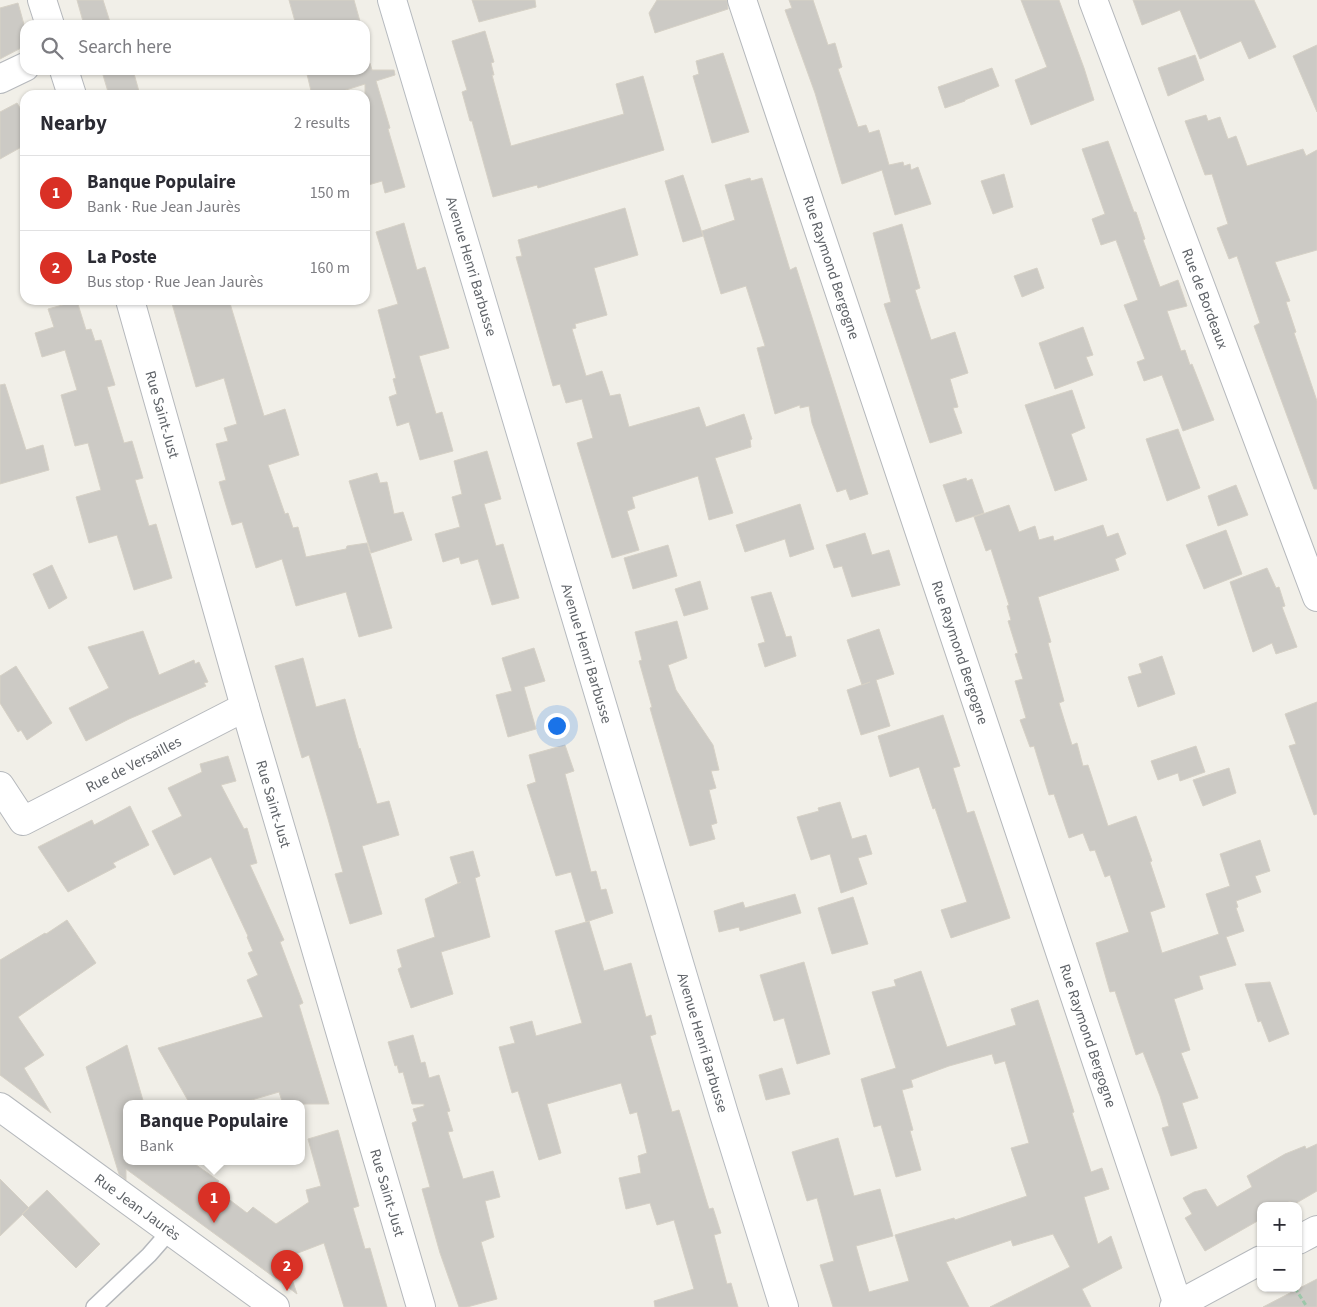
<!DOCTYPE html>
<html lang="en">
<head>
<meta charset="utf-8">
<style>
  body { margin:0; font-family:"Source Sans 3",sans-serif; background:#f2f2f3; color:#2b2b33 }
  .controls { position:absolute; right:15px; bottom:15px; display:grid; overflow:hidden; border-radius:10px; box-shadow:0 1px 4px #0004 }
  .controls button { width:45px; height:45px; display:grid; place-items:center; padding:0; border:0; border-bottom:1px solid #e1e1e2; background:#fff; color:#2b2b33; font:25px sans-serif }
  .you { position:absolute; left:556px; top:725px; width:18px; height:18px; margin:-12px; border:4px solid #fff; border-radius:50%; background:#1a73e8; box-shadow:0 0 0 8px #1a73e833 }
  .badge { display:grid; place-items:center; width:32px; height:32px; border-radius:50%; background:#d93025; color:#fff; font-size:16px; font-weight:700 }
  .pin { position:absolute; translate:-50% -41px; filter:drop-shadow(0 1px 2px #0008) }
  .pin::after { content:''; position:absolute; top:26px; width:18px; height:15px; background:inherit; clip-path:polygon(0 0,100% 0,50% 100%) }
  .popup { position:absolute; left:123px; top:1100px; width:182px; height:65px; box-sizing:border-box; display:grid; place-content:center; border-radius:10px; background:#fff; filter:drop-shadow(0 1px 4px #0005); font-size:16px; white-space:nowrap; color:#7c7c81 }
  .popup b { font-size:19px; color:#2b2b33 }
  .popup::after { content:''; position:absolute; left:50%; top:100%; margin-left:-10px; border:10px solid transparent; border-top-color:#fff }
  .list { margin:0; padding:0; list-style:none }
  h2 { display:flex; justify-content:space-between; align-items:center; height:65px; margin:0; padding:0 20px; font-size:21px }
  h2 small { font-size:16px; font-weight:400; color:#7c7c81 }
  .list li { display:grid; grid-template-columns:32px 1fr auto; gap:15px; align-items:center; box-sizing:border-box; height:75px; padding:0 20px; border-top:1px solid #e1e1e2 }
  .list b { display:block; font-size:19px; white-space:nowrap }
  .list p { margin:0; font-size:16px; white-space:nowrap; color:#7c7c81 }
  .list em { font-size:16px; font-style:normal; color:#7c7c81 }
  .icon { flex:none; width:28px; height:28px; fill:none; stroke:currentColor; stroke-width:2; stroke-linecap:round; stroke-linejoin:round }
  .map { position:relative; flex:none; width:1317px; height:1307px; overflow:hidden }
  .search { position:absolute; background:#fff; box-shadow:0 1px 4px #0004; left:20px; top:20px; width:350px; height:55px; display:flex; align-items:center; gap:12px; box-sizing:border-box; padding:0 18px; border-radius:15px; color:#7c7c81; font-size:19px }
  .panel { position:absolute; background:#fff; box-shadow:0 1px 4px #0004; left:20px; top:90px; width:350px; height:215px; border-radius:15px }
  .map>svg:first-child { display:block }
  .building { fill:#cccac5; stroke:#d6d1c6 }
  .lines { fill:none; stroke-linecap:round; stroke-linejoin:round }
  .lane-casing { stroke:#b5b8bc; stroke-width:18 }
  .street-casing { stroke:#b5b8bc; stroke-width:30 }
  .secondary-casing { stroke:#b6babf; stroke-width:30 }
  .path { stroke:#9cc7a9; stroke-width:3; stroke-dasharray:5 2.5; stroke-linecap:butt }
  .lane { stroke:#fff; stroke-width:15 }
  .street { stroke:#fff; stroke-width:28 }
  .secondary { stroke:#fff; stroke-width:28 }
  .labels { text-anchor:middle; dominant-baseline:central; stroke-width:4; stroke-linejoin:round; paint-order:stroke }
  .street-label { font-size:15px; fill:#5f6368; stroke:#fff }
</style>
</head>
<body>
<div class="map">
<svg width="1317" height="1307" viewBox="0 0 1317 1307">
  <rect width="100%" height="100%" fill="#f1efe8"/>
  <path class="building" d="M 77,0 L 103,0 L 111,25 L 84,25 Z
    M 289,0 L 354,0 L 361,25 L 296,25 Z
    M 472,0 L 535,0 L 536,7 L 479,22 Z
    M 657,0 L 727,0 L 728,9 L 655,33 L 649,13 Z
    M 789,0 L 813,0 L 828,45 L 835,43 L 842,67 L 838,69 L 858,127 L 866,125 L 869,133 L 879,130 L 889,165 L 903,162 L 904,166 L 910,164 L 911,170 L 918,167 L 931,204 L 895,215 L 882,170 L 842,184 L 815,93 L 785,10 L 792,8 Z
    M 1021,0 L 1059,0 L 1084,68 L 1094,100 L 1031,125 L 1015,80 L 1047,67 Z
    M 1133,0 L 1254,0 L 1276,47 L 1249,59 L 1241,41 L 1200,59 L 1180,10 L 1142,25 Z
    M 18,3 L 25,28 L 25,42 L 21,48 L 0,59 L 0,8 Z
    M 485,31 L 494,62 L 491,63 L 494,75 L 492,75 L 511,146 L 624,114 L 616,84 L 643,76 L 664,150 L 538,188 L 537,185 L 493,197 L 472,121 L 470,121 L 462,92 L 467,90 L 452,41 Z
    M 1317,45 L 1317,112 L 1293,56 Z
    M 723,53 L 749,132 L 712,143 L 693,76 L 699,74 L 696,61 Z
    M 1195,55 L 1204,80 L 1168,96 L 1158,68 Z
    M 370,63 L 372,70 L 394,70 L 395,75 L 376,81 L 390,128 L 388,129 L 405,187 L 385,193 L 382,181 L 365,186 L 365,84 L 330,95 L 312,95 L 306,70 L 365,70 L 365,64 Z
    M 992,68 L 999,86 L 965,100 L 965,101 L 945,108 L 938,87 Z
    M 120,70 L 133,70 L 140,95 L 109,95 L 103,75 Z
    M 17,103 L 25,116 L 25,145 L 0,159 L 0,112 Z
    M 1206,115 L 1208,121 L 1220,117 L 1228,139 L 1236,136 L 1247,166 L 1303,149 L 1306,156 L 1317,150 L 1317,250 L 1275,262 L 1290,301 L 1286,302 L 1296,332 L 1294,333 L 1317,401 L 1317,489 L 1314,489 L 1254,326 L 1260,323 L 1237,256 L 1229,259 L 1217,228 L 1228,224 L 1212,174 L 1205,175 L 1185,121 Z
    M 1108,141 L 1134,212 L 1136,212 L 1145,239 L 1143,240 L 1160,287 L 1178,280 L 1187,306 L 1167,311 L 1181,351 L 1185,350 L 1190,365 L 1192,364 L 1214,420 L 1183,431 L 1162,375 L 1144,381 L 1137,362 L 1145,359 L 1124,305 L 1138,300 L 1116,240 L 1101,245 L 1092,219 L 1105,214 L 1082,149 Z
    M 1004,174 L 1013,207 L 993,214 L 981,181 Z
    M 683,175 L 703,236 L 683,242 L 665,181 Z
    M 750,178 L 751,181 L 762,178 L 790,270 L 796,267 L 868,494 L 850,500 L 846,489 L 837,492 L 812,423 L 809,406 L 800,408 L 800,405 L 775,414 L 757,348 L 765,346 L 746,286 L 721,294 L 702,231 L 735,220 L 725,185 Z
    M 625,208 L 638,255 L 594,268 L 607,315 L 575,324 L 576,328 L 572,329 L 586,376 L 602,371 L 610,396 L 620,394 L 629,427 L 699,407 L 706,427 L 744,414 L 752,439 L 750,440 L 751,447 L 715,458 L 733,513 L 709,520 L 698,476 L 632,497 L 635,508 L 627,511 L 639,550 L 612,558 L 577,443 L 593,438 L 582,399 L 566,403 L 560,384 L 553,386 L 516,257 L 522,256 L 518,240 Z
    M 404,223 L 417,270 L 425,267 L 449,348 L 419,356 L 436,414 L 442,412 L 453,451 L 420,460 L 409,422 L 397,426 L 389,397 L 397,394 L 393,379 L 396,378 L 378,310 L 398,304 L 376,232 Z
    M 902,224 L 920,288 L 915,290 L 931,340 L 955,332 L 968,373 L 950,379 L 958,407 L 953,408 L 962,433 L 930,443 L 884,304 L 891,302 L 873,233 Z
    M 1037,268 L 1044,288 L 1022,297 L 1014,276 Z
    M 171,300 L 229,300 L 264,416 L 285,409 L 299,455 L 268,465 L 285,514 L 288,513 L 293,528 L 298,527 L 306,557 L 346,549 L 347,546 L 367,543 L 392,628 L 359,637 L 346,592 L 296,606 L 282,559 L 256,568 L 242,522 L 232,525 L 219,482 L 226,480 L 216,444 L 228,441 L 224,428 L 237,424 L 224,378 L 196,387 Z
    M 77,301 L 86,330 L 91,329 L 95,341 L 101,340 L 115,385 L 107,387 L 124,443 L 132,441 L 143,478 L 135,480 L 149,526 L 156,524 L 172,578 L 134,590 L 117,535 L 89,543 L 76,497 L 101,490 L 88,443 L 75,446 L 61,395 L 77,390 L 65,350 L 42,357 L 35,333 L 54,327 L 48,309 Z
    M 1083,327 L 1093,355 L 1086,357 L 1093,375 L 1055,389 L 1039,343 Z
    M 5,384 L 26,450 L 43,445 L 49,470 L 0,484 L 0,385 Z
    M 1072,390 L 1085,428 L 1071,434 L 1087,480 L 1055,491 L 1025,405 Z
    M 1178,429 L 1200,488 L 1167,501 L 1146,439 Z
    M 487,451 L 501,499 L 484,504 L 496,546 L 503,544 L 519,598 L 492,605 L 478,559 L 461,564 L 459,557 L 443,562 L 435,534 L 460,527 L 452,497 L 462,494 L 454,461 Z
    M 377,473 L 380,483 L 387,482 L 394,514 L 403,512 L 412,540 L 371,553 L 349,481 Z
    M 966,478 L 967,481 L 972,479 L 984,513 L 956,522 L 943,485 Z
    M 1236,485 L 1248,515 L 1218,526 L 1208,496 Z
    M 800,504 L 814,549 L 790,557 L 785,539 L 745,552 L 736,525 Z
    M 1009,505 L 1019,532 L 1035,526 L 1039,540 L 1053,536 L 1054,541 L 1103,525 L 1107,537 L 1118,533 L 1126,554 L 1115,559 L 1119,570 L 1038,597 L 1051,642 L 1048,643 L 1064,701 L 1059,703 L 1072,745 L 1077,743 L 1083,766 L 1088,765 L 1108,826 L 1136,816 L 1152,861 L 1150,862 L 1165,907 L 1150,912 L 1162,953 L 1219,934 L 1206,894 L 1230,886 L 1220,854 L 1260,840 L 1270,871 L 1255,876 L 1261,892 L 1236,901 L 1238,907 L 1236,908 L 1244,931 L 1226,937 L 1236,965 L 1199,976 L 1203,989 L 1174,999 L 1190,1050 L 1181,1053 L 1198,1098 L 1182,1103 L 1197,1148 L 1171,1156 L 1162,1128 L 1169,1126 L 1160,1096 L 1143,1052 L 1136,1055 L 1115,991 L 1110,992 L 1096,943 L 1129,932 L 1110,875 L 1105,877 L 1095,850 L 1090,851 L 1083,833 L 1069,838 L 1054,794 L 1049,795 L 1034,746 L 1030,747 L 1020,720 L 1026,718 L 1015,681 L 1023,679 L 1015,654 L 1018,653 L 1008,621 L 1011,620 L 1007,606 L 1009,605 L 991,549 L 986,551 L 974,517 Z
    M 1226,530 L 1242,574 L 1204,589 L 1186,545 Z
    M 865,533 L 872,555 L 889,550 L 900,585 L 852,597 L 842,566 L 834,568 L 826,545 Z
    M 668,545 L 677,576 L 633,589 L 624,558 Z
    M 52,565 L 67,598 L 49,609 L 33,574 Z
    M 1267,568 L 1276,588 L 1279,587 L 1285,606 L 1282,607 L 1297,647 L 1276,654 L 1272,643 L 1253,652 L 1230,582 Z
    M 700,581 L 708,609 L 684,616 L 675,589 Z
    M 771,592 L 786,637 L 791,636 L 796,656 L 765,667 L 758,644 L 765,642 L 751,597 Z
    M 677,621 L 687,658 L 668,665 L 676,690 L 713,745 L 719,770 L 711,771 L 716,788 L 709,790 L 717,823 L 711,825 L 715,839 L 690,846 L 650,708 L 652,707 L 639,661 L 642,660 L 635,632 Z
    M 879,629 L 894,674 L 876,680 L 890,726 L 861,735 L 847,690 L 870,682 L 862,685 L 847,640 Z
    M 143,631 L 159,675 L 194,660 L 195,664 L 199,662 L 208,682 L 204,683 L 206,686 L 129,719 L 86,741 L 69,708 L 109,688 L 88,647 Z
    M 534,648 L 545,681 L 524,687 L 536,729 L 508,737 L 496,695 L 512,691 L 502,658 Z
    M 1162,656 L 1175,694 L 1138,707 L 1128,677 L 1142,673 L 1139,664 Z
    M 303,658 L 316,707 L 345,699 L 359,749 L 360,748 L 377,804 L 389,801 L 399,835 L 362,846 L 382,914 L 350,924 L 335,874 L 343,872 L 328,819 L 309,755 L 302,758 L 275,666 Z
    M 16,666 L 52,723 L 27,740 L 21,730 L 18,732 L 0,703 L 0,676 Z
    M 1317,702 L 1317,814 L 1314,815 L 1289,746 L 1296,744 L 1285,714 Z
    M 943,715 L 960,766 L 953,768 L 967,813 L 974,811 L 1010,918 L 951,938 L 941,910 L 967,902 L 935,808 L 933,809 L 919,767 L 890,777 L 878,736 Z
    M 565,745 L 574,771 L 565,774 L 591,872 L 596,871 L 601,890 L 606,889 L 613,913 L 586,922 L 589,921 L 604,971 L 631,963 L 646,1017 L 651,1015 L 656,1034 L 650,1036 L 672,1112 L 679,1110 L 709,1209 L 713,1208 L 721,1233 L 714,1235 L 727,1284 L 731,1283 L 738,1307 L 655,1307 L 654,1301 L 694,1289 L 674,1220 L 657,1225 L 650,1203 L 626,1209 L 619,1178 L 641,1173 L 638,1156 L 647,1153 L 637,1112 L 630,1114 L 621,1083 L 547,1104 L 561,1153 L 539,1160 L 518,1091 L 512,1093 L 499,1047 L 515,1043 L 510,1027 L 532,1021 L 536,1036 L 582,1023 L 555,931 L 586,922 L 571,872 L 556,876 L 527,785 L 536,782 L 529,755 Z
    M 1196,746 L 1205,772 L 1180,781 L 1178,773 L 1158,780 L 1151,761 Z
    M 228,756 L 236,781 L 221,785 L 244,829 L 247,828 L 257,863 L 250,865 L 284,940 L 280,942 L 303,1003 L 299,1005 L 329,1104 L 283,1104 L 279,1092 L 238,1104 L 190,1104 L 158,1048 L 263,1017 L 247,980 L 258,975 L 248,953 L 253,951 L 247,937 L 248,936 L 211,857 L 174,875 L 152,831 L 182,816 L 168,788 L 202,772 L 200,764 Z
    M 1229,768 L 1236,793 L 1203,806 L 1193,780 Z
    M 840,802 L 852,839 L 866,835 L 872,854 L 858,858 L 867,884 L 841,893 L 830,854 L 811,860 L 797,817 L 819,811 L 818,808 Z
    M 130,806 L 149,845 L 113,863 L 116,867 L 68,892 L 38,847 L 92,820 L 94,825 Z
    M 473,851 L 480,876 L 475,878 L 490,937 L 441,952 L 453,994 L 411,1008 L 398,969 L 402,967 L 397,950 L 435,937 L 425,899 L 461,882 L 458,883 L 450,857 Z
    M 795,894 L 801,913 L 740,931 L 739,927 L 719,932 L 714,911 L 743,902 L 745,908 Z
    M 853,897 L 868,944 L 832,954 L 818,908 Z
    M 67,920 L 96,963 L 18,1017 L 44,1055 L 24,1068 L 51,1113 L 0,1075 L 0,960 L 45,933 L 46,934 Z
    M 804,962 L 830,1054 L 797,1064 L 784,1018 L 774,1021 L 760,975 Z
    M 921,971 L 947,1047 L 1016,1025 L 1011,1009 L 1038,1000 L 1070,1099 L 1074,1112 L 1072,1113 L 1091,1172 L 1102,1168 L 1109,1189 L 1084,1197 L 1098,1244 L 1111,1236 L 1122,1268 L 1082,1289 L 1091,1307 L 990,1307 L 1070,1267 L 1053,1234 L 1013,1246 L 1011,1240 L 946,1262 L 969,1307 L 833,1307 L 820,1265 L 834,1261 L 817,1198 L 807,1201 L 792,1152 L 838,1138 L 854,1196 L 880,1189 L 893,1236 L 856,1246 L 869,1292 L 909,1281 L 895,1235 L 954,1218 L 955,1220 L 1027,1196 L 1011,1148 L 1029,1143 L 1005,1061 L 995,1064 L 992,1054 L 949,1066 L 911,1080 L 913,1087 L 902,1090 L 913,1130 L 910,1131 L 921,1170 L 896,1177 L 881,1125 L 874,1127 L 861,1079 L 896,1068 L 872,992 L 896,986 L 894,980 Z
    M 1270,982 L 1289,1034 L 1269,1042 L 1261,1021 L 1258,1022 L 1245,984 Z
    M 413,1035 L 421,1063 L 425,1062 L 429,1078 L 439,1075 L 450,1111 L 447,1112 L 453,1131 L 448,1132 L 463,1179 L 493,1171 L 500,1197 L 485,1201 L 494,1237 L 481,1242 L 497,1299 L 467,1307 L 459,1307 L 440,1253 L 422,1189 L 430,1187 L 412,1123 L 417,1121 L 413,1109 L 424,1106 L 424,1104 L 412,1104 L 403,1072 L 399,1073 L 397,1065 L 395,1066 L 388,1042 Z
    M 127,1045 L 144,1104 L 126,1104 L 126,1162 L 192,1162 L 219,1181 L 214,1188 L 247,1213 L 253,1207 L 276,1224 L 309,1202 L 306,1190 L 321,1186 L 308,1139 L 338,1130 L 359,1206 L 353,1208 L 365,1249 L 370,1248 L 387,1307 L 344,1307 L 324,1243 L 285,1258 L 297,1294 L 126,1169 L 126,1180 L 119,1174 L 86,1067 Z
    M 782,1068 L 790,1094 L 766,1100 L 759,1075 Z
    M 1317,1144 L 1317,1191 L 1293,1205 L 1290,1201 L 1283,1206 L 1261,1206 L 1261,1219 L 1205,1251 L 1185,1218 L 1192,1214 L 1183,1198 L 1194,1192 L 1206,1189 L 1217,1207 L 1252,1187 L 1247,1176 L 1285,1154 L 1305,1146 L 1306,1149 Z
    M 0,1179 L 29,1208 L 0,1236 Z
    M 47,1190 L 100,1244 L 76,1268 L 22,1214 Z
    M 1317,1279 L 1317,1307 L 1263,1307 Z"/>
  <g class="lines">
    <defs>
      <path id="lane" d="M 94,1307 L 149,1255 L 170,1231"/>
      <g id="street">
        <path d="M 42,0 L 50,25"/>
        <path id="s1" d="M 742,0 L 1178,1305"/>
        <path id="s2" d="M 1093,0 L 1317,597"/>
        <path d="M 64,70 L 72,95"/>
        <path d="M 0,79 L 25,67"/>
        <path id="s3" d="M 130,300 L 245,707 L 421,1307"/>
        <path id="s4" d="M 0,786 L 23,821 L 245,707"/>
        <path id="s5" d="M 0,1107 L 275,1307"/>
        <path d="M 1298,1240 L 1317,1230"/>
        <path d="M 1174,1307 L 1261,1260"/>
      </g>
      <g id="secondary">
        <path id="s6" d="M 392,0 L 724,1114 L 784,1307"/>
      </g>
    </defs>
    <use href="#lane" class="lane-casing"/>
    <use href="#street" class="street-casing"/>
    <use href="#secondary" class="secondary-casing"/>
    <path class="path" d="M 1295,1288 L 1307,1307"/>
    <use href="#lane" class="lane"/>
    <use href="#street" class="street"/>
    <use href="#secondary" class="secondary"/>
  </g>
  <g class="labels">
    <g class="street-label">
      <text stroke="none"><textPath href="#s6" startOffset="278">Avenue Henri Barbusse</textPath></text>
      <text stroke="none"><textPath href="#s1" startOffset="282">Rue Raymond Bergogne</textPath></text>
      <text stroke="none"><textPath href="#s2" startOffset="319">Rue de Bordeaux</textPath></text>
      <text stroke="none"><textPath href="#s3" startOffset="119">Rue Saint-Just</textPath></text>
      <text stroke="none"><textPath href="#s1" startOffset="688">Rue Raymond Bergogne</textPath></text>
      <text stroke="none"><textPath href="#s6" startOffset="682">Avenue Henri Barbusse</textPath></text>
      <text stroke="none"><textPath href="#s4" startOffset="166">Rue de Versailles</textPath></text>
      <text stroke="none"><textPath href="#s3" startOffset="524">Rue Saint-Just</textPath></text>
      <text stroke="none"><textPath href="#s1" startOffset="1092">Rue Raymond Bergogne</textPath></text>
      <text stroke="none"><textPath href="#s6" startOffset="1088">Avenue Henri Barbusse</textPath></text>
      <text stroke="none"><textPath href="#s3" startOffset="929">Rue Saint-Just</textPath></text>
      <text stroke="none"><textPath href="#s5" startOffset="170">Rue Jean Jaurès</textPath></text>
    </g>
  </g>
</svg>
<div class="controls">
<button>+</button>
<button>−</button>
</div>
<div class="you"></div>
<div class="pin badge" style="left:214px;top:1223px">1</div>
<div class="popup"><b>Banque Populaire</b>Bank</div>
<div class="pin badge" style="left:287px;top:1291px">2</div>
<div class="search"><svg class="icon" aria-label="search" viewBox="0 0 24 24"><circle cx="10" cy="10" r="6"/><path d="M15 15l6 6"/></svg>Search here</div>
<section class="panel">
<h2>Nearby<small>2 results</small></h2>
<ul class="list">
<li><span class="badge">1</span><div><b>Banque Populaire</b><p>Bank · Rue Jean Jaurès</p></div><em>150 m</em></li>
<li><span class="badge">2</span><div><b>La Poste</b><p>Bus stop · Rue Jean Jaurès</p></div><em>160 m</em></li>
</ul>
</section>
</div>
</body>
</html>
